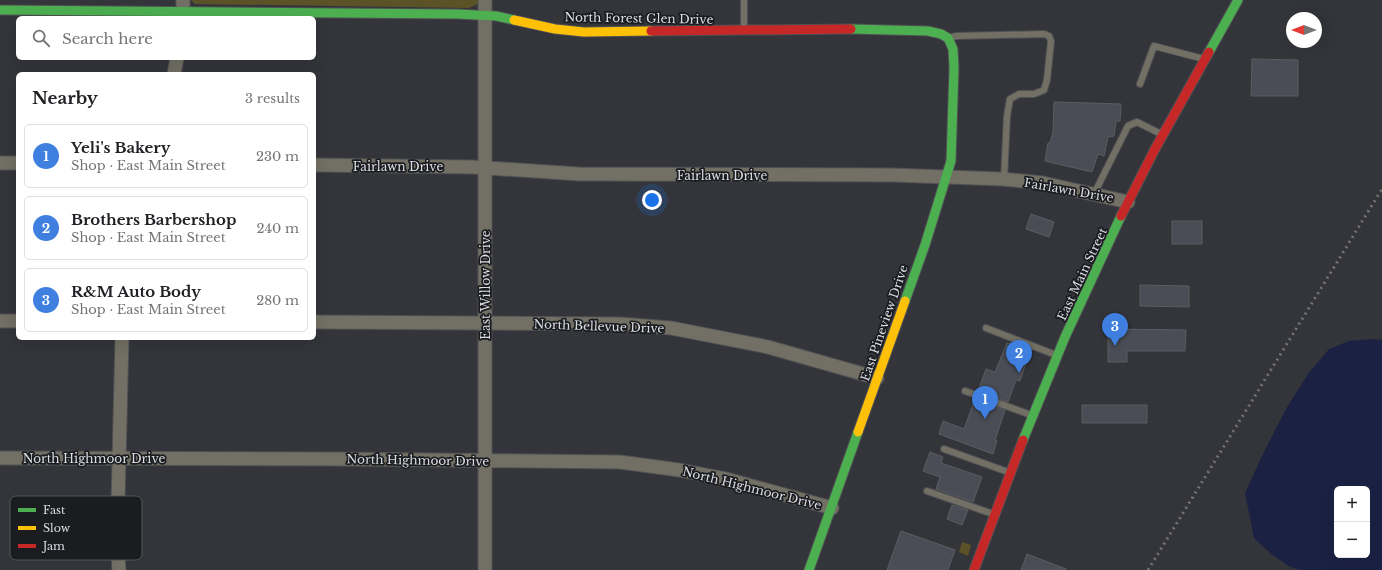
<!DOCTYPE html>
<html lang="en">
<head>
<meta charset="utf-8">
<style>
  body { margin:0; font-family:"Libre Baskerville",serif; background:#f6f6f6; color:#202124 }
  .controls { position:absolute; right:12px; bottom:12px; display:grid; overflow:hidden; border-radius:6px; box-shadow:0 4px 16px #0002 }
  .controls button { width:36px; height:36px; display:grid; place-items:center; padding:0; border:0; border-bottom:1px solid #e0e0e0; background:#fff; color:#202124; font:20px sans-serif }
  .compass { position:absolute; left:1286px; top:12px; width:36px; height:36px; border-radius:50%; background:#fff; box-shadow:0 4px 16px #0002; rotate:270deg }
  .you { position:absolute; left:652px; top:200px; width:14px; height:14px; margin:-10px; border:3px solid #fff; border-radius:50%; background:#1a73e8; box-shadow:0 0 0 6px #1a73e833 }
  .badge { display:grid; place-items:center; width:26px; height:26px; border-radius:50%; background:#0f766e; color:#fff; font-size:13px; font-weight:700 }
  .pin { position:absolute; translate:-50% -33px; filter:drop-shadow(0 1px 2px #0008) }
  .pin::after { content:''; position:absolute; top:21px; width:14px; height:12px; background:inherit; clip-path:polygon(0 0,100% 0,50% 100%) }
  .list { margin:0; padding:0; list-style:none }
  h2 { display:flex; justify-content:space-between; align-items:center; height:52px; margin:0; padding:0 16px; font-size:17px }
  h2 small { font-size:13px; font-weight:400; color:#757577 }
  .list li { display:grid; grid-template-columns:26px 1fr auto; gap:12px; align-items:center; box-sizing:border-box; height:64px; margin:0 8px 8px; padding:0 8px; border:1px solid #e0e0e0; border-radius:6px }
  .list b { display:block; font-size:15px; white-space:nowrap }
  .list p { margin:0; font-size:13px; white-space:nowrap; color:#757577 }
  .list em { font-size:13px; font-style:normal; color:#757577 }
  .icon { flex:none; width:22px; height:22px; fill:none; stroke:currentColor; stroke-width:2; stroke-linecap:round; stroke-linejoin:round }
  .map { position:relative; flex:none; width:1382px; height:570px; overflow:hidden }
  .search { position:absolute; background:#fff; box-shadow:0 4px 16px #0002; left:16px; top:16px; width:300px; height:44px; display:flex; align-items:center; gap:10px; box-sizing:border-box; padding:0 14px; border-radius:6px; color:#757577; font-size:15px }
  .panel { position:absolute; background:#fff; box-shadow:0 4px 16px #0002; left:16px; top:72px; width:300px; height:268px; border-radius:6px }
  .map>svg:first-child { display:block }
  .green { fill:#5c5228 }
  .water { fill:#1b2143; fill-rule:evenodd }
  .building { fill:#4a4d56; stroke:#5c5d61 }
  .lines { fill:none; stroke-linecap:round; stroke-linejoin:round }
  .lane-casing { stroke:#505154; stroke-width:8 }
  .street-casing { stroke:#505154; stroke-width:15 }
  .fast-casing { stroke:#505154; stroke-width:11 }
  .slow-casing { stroke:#505154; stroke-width:11 }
  .jam-casing { stroke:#505154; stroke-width:11 }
  .lane { stroke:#727064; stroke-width:6 }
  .street { stroke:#727064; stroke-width:13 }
  .fast { stroke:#4caf50; stroke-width:9 }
  .slow { stroke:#ffc107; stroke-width:9 }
  .jam { stroke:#c62828; stroke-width:9 }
  .rail { stroke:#747370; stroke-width:3; stroke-dasharray:2 4; stroke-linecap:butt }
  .labels { text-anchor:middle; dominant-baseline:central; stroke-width:3.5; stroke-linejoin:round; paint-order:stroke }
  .street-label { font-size:12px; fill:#dbdde3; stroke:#1a1c20 }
  .key { fill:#1a1c20; stroke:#54565a; stroke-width:1 }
  .key-label { font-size:11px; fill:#dbdde3 }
</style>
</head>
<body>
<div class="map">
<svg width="1382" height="570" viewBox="0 0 1382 570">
  <rect width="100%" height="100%" fill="#34353a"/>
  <path class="green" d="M 191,0 L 478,0 L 478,4 L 469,8 L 195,4 Z
    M 962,542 L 971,545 L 968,556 L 959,552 Z"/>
  <path class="water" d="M 1372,339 L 1382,340 L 1382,570 L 1301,570 L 1290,567 L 1271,554 L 1254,538 L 1245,493 L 1264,452 L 1286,409 L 1308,374 L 1329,349 L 1349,341 ZM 1337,489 L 1367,489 L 1367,555 L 1337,555 Z"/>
  <path class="building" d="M 1252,59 L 1298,60 L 1298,96 L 1251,96 Z
    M 1054,102 L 1121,104 L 1120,121 L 1116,121 L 1114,136 L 1108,137 L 1104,156 L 1098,154 L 1092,172 L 1045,161 L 1048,143 L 1050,143 L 1053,132 Z
    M 1031,214 L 1054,222 L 1049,237 L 1026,229 Z
    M 1172,221 L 1202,221 L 1202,244 L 1172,244 Z
    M 1140,285 L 1189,286 L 1189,307 L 1140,306 Z
    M 1108,329 L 1186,330 L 1185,351 L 1127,351 L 1127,362 L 1108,362 Z
    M 1007,343 L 1030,351 L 1020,381 L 1016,380 L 1008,402 L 978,391 L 986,369 L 995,372 Z
    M 975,399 L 1005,410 L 995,440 L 997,441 L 993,454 L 939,434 L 943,421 L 964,429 Z
    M 1082,405 L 1147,405 L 1147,423 L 1082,423 Z
    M 930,452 L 943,457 L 941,463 L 982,477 L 973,502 L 936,489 L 940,477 L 923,471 Z
    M 952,505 L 968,510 L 962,525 L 947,519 Z
    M 901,531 L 955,550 L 948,570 L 887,570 Z
    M 1027,554 L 1066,569 L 1066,570 L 1021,570 Z"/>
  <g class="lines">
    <defs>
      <path id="lane" d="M 744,0 L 744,29
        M 949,38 L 956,36 L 1044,34 L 1049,36 L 1051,41 L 1047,80 L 1044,90 L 1034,94 L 1019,94 L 1010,99 L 1007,116 L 1004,180
        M 1140,84 L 1154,46 L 1204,59
        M 1094,194 L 1128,126 L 1137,122 L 1161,134
        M 986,328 L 1056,355
        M 965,391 L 1031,415
        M 944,449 L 1008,472
        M 927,491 L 993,514"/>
      <path id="street" d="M 485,0 L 485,570
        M 183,18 L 183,0
        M 174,74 L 177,58
        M 0,163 L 18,163
        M 314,165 L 472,167 L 579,174 L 892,175 L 1002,179 L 1043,183 L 1128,202
        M 0,321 L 18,321
        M 314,322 L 620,324 L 671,328 L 768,347 L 877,378
        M 0,458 L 340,459 L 620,462 L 679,470 L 726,479 L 832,508
        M 119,570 L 117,543 L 122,338"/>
      <path id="fast" d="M 0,10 L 457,14 L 496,16 L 514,20
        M 851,29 L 928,31 L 941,34 L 948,38 L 953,49 L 954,68 L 951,161 L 925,245 L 905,301
        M 1209,52 L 1238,0
        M 1023,440 L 1065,337 L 1121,216
        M 809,570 L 858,432"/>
      <path id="slow" d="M 514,20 L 555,29 L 584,32 L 651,31
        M 858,432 L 905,301"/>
      <path id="jam" d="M 651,31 L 851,29
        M 1121,216 L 1155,149 L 1209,52
        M 974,570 L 1023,440"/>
    </defs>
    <use href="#lane" class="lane-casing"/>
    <use href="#street" class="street-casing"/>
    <use href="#fast" class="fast-casing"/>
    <use href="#slow" class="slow-casing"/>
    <use href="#jam" class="jam-casing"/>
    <use href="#lane" class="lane"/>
    <use href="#street" class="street"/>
    <use href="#fast" class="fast"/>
    <use href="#slow" class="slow"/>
    <use href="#jam" class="jam"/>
    <path class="rail" d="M 1148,570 L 1382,189"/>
  </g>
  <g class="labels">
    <g class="street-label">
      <text transform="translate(639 18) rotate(1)">North Forest Glen Drive</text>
      <text x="398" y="166">Fairlawn Drive</text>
      <text x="722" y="175">Fairlawn Drive</text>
      <text transform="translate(1069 190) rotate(10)">Fairlawn Drive</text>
      <text transform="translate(1082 274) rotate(-65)">East Main Street</text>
      <text transform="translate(485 285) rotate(-90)">East Willow Drive</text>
      <text transform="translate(884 323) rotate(-71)">East Pineview Drive</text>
      <text transform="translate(599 326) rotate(2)">North Bellevue Drive</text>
      <text x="94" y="458">North Highmoor Drive</text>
      <text transform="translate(418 460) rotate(1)">North Highmoor Drive</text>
      <text transform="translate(752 488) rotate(14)">North Highmoor Drive</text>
    </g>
  </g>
  <rect x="10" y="496" width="132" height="64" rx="6" class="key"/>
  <rect x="18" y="508" width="18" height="4" fill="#4caf50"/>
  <rect x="18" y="526" width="18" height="4" fill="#ffc107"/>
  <rect x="18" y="544" width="18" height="4" fill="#c62828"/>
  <g class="key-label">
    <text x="43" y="514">Fast</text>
    <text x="43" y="532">Slow</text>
    <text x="43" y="550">Jam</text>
  </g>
</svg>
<div class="controls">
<button>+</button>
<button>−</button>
</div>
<svg class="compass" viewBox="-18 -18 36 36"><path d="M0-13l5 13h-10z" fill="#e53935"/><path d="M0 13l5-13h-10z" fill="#757577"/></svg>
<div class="you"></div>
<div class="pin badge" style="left:985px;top:419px;background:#3f7fe0">1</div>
<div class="pin badge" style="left:1019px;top:373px;background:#3f7fe0">2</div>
<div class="pin badge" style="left:1115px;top:346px;background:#3f7fe0">3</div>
<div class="search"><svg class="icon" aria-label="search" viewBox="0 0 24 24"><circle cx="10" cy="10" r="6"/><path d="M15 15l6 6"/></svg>Search here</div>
<section class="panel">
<h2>Nearby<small>3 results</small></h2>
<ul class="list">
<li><span class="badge" style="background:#3f7fe0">1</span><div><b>Yeli's Bakery</b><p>Shop · East Main Street</p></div><em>230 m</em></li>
<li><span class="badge" style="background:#3f7fe0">2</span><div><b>Brothers Barbershop</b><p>Shop · East Main Street</p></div><em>240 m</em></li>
<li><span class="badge" style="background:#3f7fe0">3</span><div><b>R&amp;M Auto Body</b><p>Shop · East Main Street</p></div><em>280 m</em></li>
</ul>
</section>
</div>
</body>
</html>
